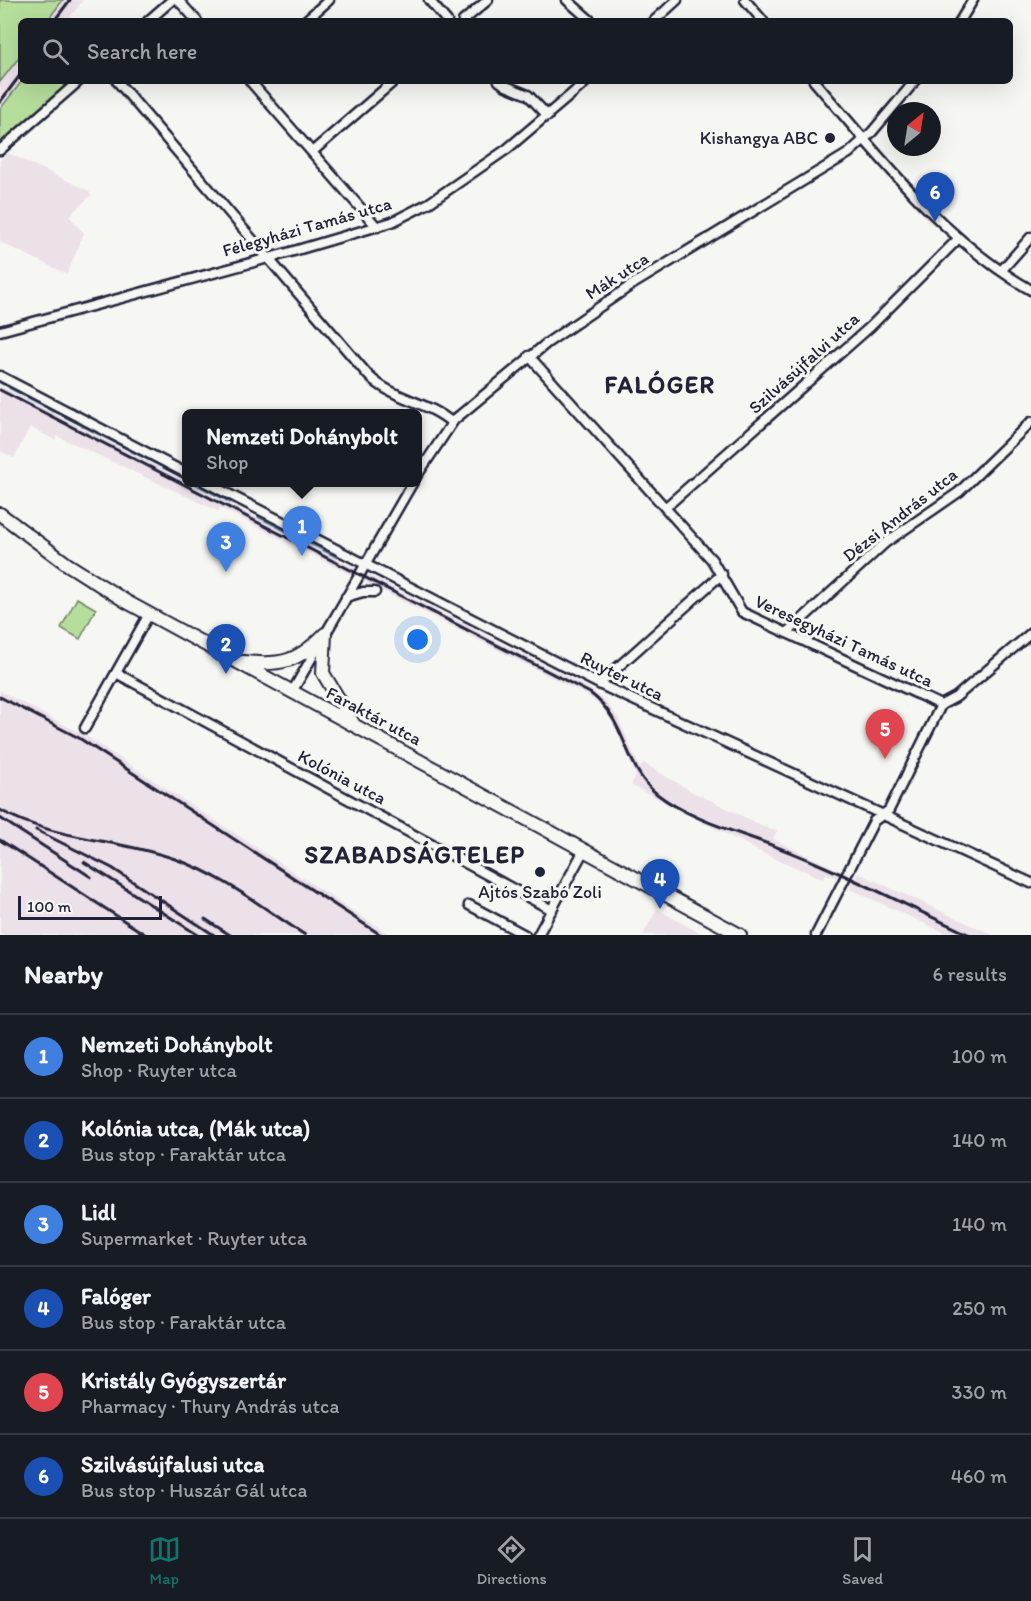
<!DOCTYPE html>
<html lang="en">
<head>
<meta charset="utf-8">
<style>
  body { margin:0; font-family:Itim,sans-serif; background:#20242c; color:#f1f3f6 }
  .compass { position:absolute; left:887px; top:102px; width:54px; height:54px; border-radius:50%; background:#171b24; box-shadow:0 6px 24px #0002; rotate:30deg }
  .scale { position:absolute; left:18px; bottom:15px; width:144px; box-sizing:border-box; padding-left:6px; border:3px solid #22223b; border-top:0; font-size:16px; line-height:21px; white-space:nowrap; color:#22223b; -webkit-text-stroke:4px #f6f6f2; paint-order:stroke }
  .you { position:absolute; left:418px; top:640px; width:21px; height:21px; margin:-15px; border:4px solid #fff; border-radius:50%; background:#1a73e8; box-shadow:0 0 0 9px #1a73e833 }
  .badge { display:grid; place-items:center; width:39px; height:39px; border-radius:50%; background:#0f766e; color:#fff; font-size:20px; font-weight:700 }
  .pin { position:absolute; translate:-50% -50px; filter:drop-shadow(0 2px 3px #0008) }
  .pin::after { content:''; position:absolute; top:32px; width:21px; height:18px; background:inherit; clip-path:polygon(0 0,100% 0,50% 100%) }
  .popup { position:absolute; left:182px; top:409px; width:240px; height:78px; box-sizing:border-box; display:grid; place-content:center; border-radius:9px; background:#171b24; filter:drop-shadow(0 2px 4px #0005); font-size:20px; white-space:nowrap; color:#9ea1a6 }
  .popup b { font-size:22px; color:#f1f3f6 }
  .popup::after { content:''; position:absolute; left:50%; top:100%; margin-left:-12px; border:12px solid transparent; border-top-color:#171b24 }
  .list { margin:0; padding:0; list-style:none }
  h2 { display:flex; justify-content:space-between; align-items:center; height:78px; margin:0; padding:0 24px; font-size:26px }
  h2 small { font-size:20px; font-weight:400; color:#9ea1a6 }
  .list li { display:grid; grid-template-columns:39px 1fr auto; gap:18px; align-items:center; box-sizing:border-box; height:84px; padding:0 24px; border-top:2px solid #363941 }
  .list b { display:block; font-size:22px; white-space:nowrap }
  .list p { margin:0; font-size:20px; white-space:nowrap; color:#9ea1a6 }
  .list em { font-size:20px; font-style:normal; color:#9ea1a6 }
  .icon { flex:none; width:33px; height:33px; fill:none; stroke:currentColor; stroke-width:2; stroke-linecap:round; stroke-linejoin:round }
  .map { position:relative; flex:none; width:1031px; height:935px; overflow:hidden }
  .search { position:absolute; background:#171b24; box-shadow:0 6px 24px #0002; left:18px; right:18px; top:18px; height:66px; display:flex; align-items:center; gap:15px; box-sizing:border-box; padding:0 21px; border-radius:9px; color:#9ea1a6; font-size:22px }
  .sheet { height:582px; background:#171b24 }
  nav { display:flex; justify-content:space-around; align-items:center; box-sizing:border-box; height:84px; border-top:2px solid #363941; background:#171b24; font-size:16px; color:#9ea1a6 }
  nav a { display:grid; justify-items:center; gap:3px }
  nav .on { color:#0f766e }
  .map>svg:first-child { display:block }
  .built { fill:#ece0e9 }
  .green { fill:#b5de9b; stroke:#6c806b; stroke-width:1.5 }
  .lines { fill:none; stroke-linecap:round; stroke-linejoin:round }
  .stream { stroke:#5b8a9d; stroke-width:3 }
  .minor-casing { stroke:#22223b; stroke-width:13 }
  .primary-casing { stroke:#22223b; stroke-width:16 }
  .minor { stroke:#f6f6f2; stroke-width:8 }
  .primary { stroke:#f6f6f2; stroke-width:12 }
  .rail { stroke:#22223b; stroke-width:3 }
  .poi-dot { fill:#22223b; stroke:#f6f6f2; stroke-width:2 }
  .labels { text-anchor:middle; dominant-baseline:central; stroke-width:6; stroke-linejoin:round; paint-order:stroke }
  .poi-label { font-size:18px; fill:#22223b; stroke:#f6f6f2; text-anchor:end }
  .street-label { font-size:18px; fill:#22223b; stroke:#f6f6f2 }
  .district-label { font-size:24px; font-weight:bold; letter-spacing:1.5px; fill:#22223b; stroke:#f6f6f2 }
</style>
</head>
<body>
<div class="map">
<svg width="1031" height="935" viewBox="0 0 1031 935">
  <rect width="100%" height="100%" fill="#f6f6f2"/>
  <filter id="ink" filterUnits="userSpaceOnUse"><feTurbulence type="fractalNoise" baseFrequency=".0167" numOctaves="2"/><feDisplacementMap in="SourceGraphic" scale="12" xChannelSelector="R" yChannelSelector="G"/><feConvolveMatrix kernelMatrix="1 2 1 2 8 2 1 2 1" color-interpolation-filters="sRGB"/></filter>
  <g filter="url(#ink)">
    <path class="built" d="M 63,0 L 83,0 L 67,21 L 47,21 Z
      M 21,55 L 22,81 L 0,109 L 0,82 Z
      M 8,153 L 89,191 L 91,195 L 69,216 L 84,233 L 67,274 L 0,242 L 0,160 Z
      M 0,386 L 588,688 L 605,701 L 618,718 L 640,768 L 643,763 L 691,791 L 771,830 L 777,830 L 773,839 L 829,866 L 855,878 L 858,873 L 993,935 L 950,935 L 850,889 L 852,885 L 826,873 L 823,879 L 765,854 L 631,785 L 636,776 L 615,725 L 601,706 L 590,697 L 220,508 L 218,511 L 57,436 L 55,440 L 30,427 L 14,458 L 0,451 Z
      M 0,691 L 86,736 L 390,935 L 0,935 Z
      M 657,909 L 685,925 L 704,935 L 643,935 Z"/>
    <path class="green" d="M 0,0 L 63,0 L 47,21 L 21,21 L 21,55 L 0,82 Z
      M 22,81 L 72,81 L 0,144 L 0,109 Z
      M 77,598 L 96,609 L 80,639 L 61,628 Z"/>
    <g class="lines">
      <path class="stream" d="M 0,382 L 3,384
        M 10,388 L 184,478
        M 194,483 L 230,502
        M 259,517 L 337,557"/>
      <defs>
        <path id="minor" d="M 178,0 L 197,21
          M 429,0 L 447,21
          M 567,0 L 591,21
          M 745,0 L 763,21
          M 148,21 L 172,0
          M 305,21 L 329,0
          M 463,21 L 488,0
          M 654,21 L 677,0
          M 960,21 L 973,0
          M 117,81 L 368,375 C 391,399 427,401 451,422
          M 250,81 L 377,227
          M 499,81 L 506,86 L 528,95 L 548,116
          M 814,81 C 880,157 942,239 1031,290
          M 0,150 L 79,81
          M 312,152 L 394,81
          M 1001,271 L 1031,237
          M 0,331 L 287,253 L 392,222 L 429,203 L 507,149 L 587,81
          M 529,356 L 712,560 L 742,612 L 941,705
          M 0,376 L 186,473
          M 418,474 L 454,420 L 547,343 L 633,284 L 849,153 L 872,132 L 915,81
          M 205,482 L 599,684 L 1031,883
          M 666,507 L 870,327 L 959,238
          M 346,597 L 363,592 L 375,592
          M 787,633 L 885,543 L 959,492 L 1031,422
          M 116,673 L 552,910
          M 599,684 L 722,574
          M 292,692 L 413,482
          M 85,728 L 149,614
          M 469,905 L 525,935
          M 538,935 L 584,850
          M 816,935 L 874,821 L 889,810 L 941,705 L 956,697 L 1031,633"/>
        <path id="primary" d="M 0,514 L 67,564 L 127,602 L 740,935
          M 325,634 L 323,673 L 353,723
          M 243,662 C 281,666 298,662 325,634"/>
      </defs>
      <use href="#minor" class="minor-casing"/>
      <use href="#primary" class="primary-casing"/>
      <use href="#minor" class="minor"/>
      <use href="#primary" class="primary"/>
      <path class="rail" d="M 54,21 L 70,0
        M 0,102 L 21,74
        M 0,390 L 590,693 C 628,721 623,767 657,794 C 693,822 746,834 787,851 C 849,875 909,907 970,935
        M 0,697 L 79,738 L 381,935
        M 0,810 C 53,840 119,839 175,859 C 222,875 263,908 305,935
        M 0,818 L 91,877
        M 36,830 L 112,868 L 214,935
        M 0,840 L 146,935
        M 84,862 L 198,935
        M 205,919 L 230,935"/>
    </g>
  </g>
  <g class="poi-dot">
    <circle cx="830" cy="138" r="6"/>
    <circle cx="540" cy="872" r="6"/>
  </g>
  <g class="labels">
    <g class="poi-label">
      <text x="818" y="138">Kishangya ABC</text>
      <text x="540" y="892" text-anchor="middle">Ajtós Szabó Zoli</text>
    </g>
    <g class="street-label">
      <text transform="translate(307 227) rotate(-16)">Félegyházi Tamás utca</text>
      <text transform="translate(617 276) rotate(-33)">Mák utca</text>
      <text transform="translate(804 363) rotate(-42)">Szilvásújfalvi utca</text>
      <text transform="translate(900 515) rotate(-38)">Dézsi András utca</text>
      <text transform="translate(844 641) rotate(25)">Veresegyházi Tamás utca</text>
      <text transform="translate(622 676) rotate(26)">Ruyter utca</text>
      <text transform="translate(374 716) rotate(28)">Faraktár utca</text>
      <text transform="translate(342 777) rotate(28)">Kolónia utca</text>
    </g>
    <g class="district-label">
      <text x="660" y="384">FALÓGER</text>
      <text x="415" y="854">SZABADSÁGTELEP</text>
    </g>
  </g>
</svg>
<svg class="compass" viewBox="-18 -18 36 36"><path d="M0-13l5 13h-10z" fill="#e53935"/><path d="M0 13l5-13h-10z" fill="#9ea1a6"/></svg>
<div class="scale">100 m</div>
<div class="you"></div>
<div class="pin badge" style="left:302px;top:556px;background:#3f7fe0">1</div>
<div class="popup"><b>Nemzeti Dohánybolt</b>Shop</div>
<div class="pin badge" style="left:226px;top:674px;background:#1a4fb4">2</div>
<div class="pin badge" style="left:226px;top:572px;background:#3f7fe0">3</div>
<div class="pin badge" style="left:660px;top:909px;background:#1a4fb4">4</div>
<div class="pin badge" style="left:885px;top:759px;background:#e0444e">5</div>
<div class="pin badge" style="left:935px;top:222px;background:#1a4fb4">6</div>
<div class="search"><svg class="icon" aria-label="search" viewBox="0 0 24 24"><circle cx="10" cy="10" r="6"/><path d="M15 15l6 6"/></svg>Search here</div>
</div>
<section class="sheet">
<h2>Nearby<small>6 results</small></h2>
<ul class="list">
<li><span class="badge" style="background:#3f7fe0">1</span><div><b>Nemzeti Dohánybolt</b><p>Shop · Ruyter utca</p></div><em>100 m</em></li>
<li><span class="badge" style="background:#1a4fb4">2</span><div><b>Kolónia utca, (Mák utca)</b><p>Bus stop · Faraktár utca</p></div><em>140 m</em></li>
<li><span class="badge" style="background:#3f7fe0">3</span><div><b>Lidl</b><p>Supermarket · Ruyter utca</p></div><em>140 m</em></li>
<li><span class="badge" style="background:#1a4fb4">4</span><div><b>Falóger</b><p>Bus stop · Faraktár utca</p></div><em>250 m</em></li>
<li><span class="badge" style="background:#e0444e">5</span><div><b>Kristály Gyógyszertár</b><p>Pharmacy · Thury András utca</p></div><em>330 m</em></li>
<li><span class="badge" style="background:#1a4fb4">6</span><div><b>Szilvásújfalusi utca</b><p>Bus stop · Huszár Gál utca</p></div><em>460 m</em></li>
</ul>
</section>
<nav>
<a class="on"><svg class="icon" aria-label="map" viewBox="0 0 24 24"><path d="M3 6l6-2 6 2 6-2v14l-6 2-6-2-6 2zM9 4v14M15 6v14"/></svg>Map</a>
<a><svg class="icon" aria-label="directions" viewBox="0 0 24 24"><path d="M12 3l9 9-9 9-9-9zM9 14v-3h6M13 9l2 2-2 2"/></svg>Directions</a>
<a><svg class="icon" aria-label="saved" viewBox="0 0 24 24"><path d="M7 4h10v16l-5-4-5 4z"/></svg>Saved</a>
</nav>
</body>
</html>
